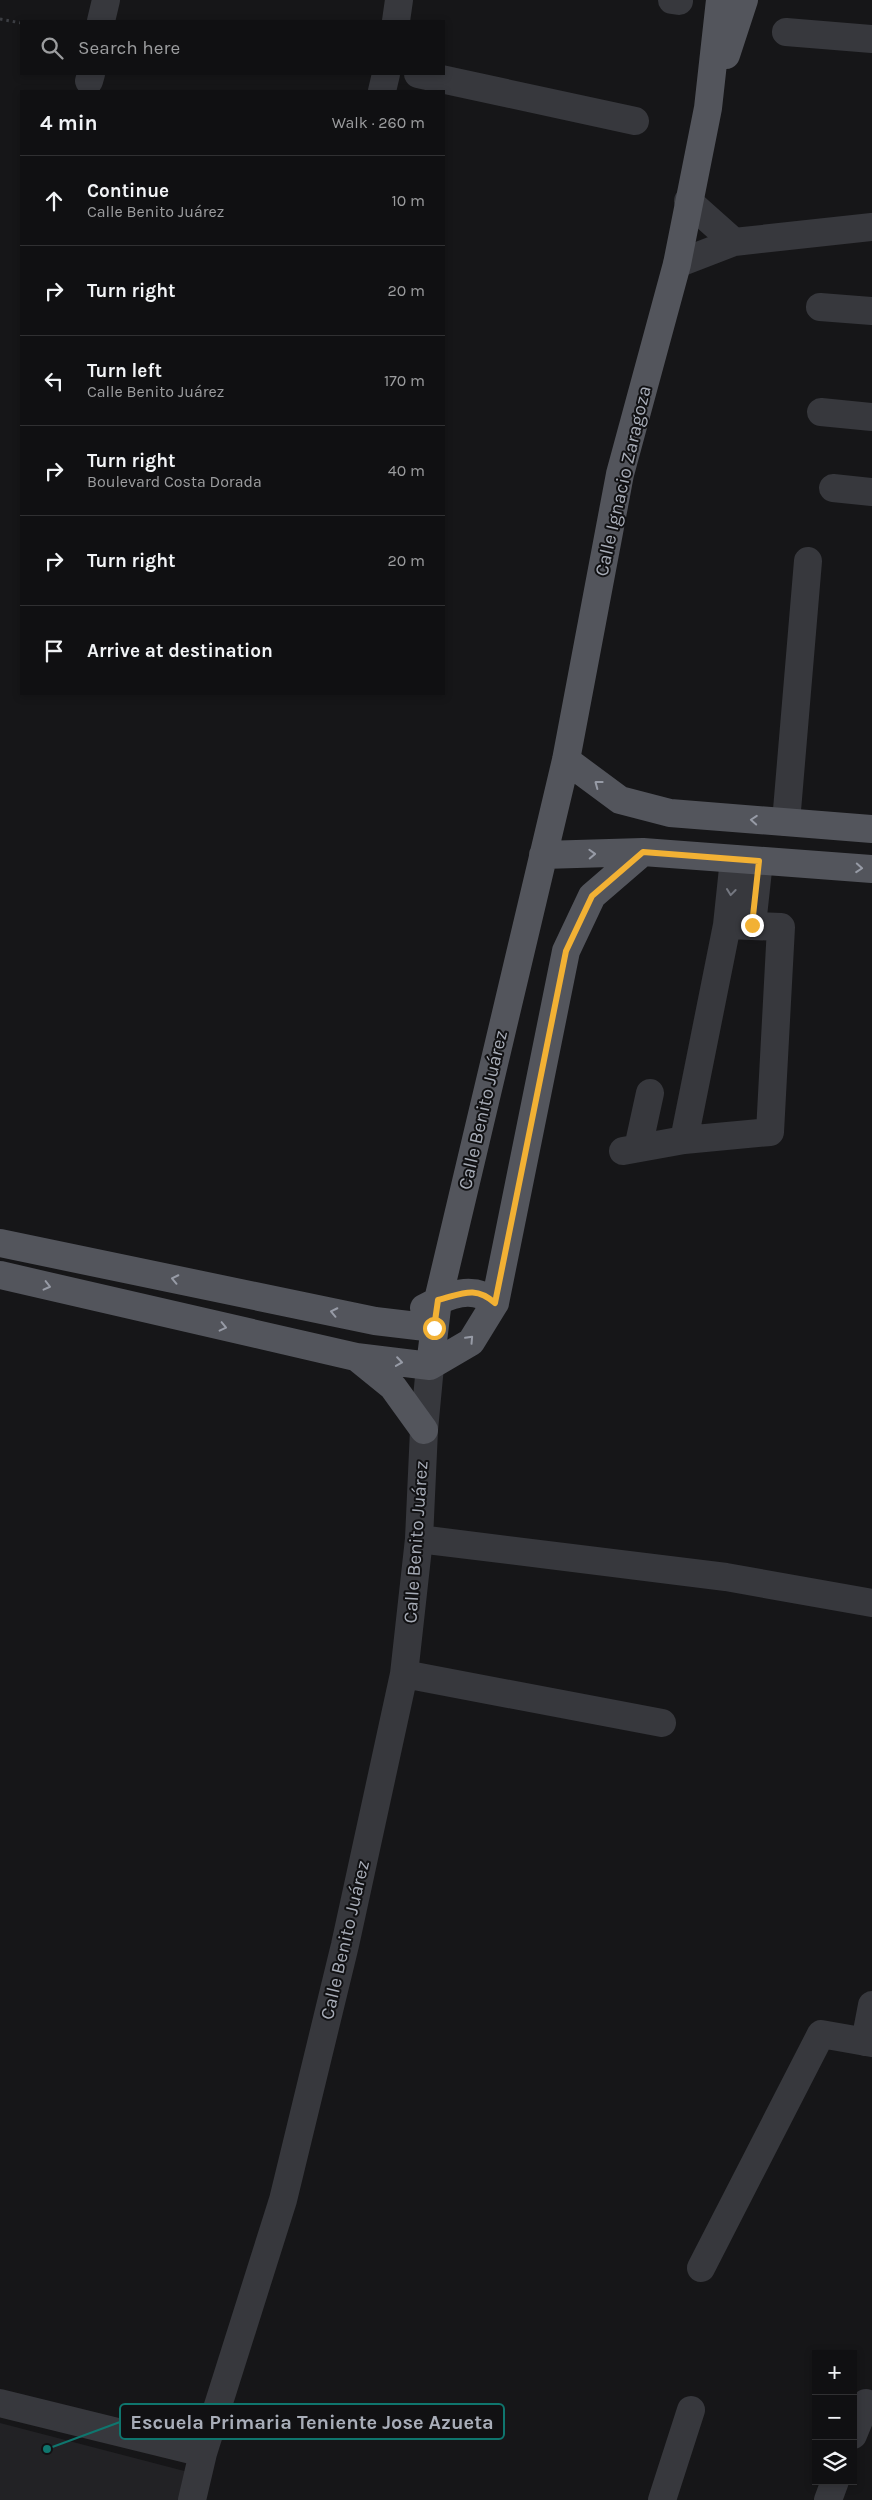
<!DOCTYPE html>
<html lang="en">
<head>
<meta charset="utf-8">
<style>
  body { margin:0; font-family:Karla,sans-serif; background:#1e1e20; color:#f1f3f6 }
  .controls { position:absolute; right:15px; bottom:15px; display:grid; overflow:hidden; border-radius:0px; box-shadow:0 2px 8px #0003 }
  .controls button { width:45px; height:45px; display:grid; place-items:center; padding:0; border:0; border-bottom:1px solid #303032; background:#101012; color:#f1f3f6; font:25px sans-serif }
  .stop { position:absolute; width:15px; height:15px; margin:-11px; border:4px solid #f2b134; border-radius:50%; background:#fff }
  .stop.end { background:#f2b134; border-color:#fff; box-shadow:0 1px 5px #0008 }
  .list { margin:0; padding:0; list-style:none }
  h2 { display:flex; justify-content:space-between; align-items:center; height:65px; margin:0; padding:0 20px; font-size:21px }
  h2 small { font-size:16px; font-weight:400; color:#9c9d9f }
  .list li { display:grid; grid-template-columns:32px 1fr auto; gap:15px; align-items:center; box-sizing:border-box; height:90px; padding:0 20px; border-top:1px solid #303032 }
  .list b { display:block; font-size:19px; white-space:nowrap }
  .list p { margin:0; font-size:16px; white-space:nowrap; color:#9c9d9f }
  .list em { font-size:16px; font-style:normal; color:#9c9d9f }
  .icon { flex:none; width:28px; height:28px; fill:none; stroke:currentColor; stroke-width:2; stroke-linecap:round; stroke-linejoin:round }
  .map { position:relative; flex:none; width:872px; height:2500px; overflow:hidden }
  .search { position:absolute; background:#101012; box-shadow:0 2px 8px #0003; left:20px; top:20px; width:425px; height:55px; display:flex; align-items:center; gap:12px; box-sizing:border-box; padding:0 18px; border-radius:0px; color:#9c9d9f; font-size:19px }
  .panel { position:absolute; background:#101012; box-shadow:0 2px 8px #0003; left:20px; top:90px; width:425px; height:605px; border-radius:0px }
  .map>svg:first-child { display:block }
  .built { fill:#222225 }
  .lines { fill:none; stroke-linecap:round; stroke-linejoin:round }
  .path { stroke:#3d3f44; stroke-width:3; stroke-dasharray:2.5 4; stroke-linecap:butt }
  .minor { stroke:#37383d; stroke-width:28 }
  .major { stroke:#53555c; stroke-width:28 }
  .oneway { stroke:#979ba6 }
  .oneway2 { stroke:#757881 }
  .route { stroke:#f2b134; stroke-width:6 }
  .labels { text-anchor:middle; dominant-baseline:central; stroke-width:4; stroke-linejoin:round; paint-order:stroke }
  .street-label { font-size:19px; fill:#a8adb8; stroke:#111113 }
  .leader { fill:none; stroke:#0f766e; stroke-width:2 }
  .callout-dot { fill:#0f766e; stroke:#111113; stroke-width:2 }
  .callout { fill:#111113; stroke:#0f766e; stroke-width:2 }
  .callout-label { font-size:20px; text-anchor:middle; font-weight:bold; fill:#a8adb8 }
</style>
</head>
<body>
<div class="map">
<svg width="872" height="2500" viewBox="0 0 872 2500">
  <rect width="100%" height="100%" fill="#161618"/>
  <path class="built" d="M 0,2423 L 192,2473 L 185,2500 L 0,2500 Z"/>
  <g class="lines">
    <path class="path" d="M 0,19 L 21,23"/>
    <path class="minor" d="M 672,0 L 679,1
      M 101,21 L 106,0
      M 396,21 L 399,0
      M 786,32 L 872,39
      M 418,74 L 635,121
      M 89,81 L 91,74
      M 382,91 L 386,74
      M 688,201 L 734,242
      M 677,264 L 734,242 L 872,227
      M 820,307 L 872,311
      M 821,412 L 872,417
      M 833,488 L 872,492
      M 786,822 L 808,561
      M 752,925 L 759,861
      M 684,1140 L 727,925 L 734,859
      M 638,1148 L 650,1093
      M 623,1151 L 684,1140 L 770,1132 L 781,927 L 727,925
      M 419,1539 L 726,1577 L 872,1603
      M 404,1674 L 662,1723
      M 865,2042 L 872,2005
      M 701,2268 L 821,2034 L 872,2043
      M 0,2403 L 203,2453
      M 853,2435 L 866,2403
      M 192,2500 L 203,2453 L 283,2200 L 345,1945 L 404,1674 L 419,1539 L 424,1430 L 430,1366
      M 662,2500 L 691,2410
      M 828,2500 L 835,2481"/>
    <path class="major" d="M 726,55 L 744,0
      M 566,760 L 620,800 L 670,813 L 872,829
      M 543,855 L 643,852 L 872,869
      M 0,1243 L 375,1321 L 434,1328
      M 0,1275 L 356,1357 L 430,1366
      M 424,1308 C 448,1295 473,1284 495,1303
      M 356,1357 L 393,1387 L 424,1430
      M 430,1366 L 438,1300 L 566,760 L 620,474 L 677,264 L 708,108 L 720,0
      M 430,1366 L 471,1342 L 495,1303 L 566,951 L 592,896 L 643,852"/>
  </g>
  <defs><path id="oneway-chevron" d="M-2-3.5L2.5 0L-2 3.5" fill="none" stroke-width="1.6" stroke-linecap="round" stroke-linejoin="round" transform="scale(1.25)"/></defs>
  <g class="oneway">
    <use href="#oneway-chevron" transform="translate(598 784) rotate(-143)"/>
    <use href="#oneway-chevron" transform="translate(754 820) rotate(-176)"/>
    <use href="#oneway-chevron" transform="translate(592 854) rotate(-2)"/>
    <use href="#oneway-chevron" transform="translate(859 868) rotate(4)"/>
    <use href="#oneway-chevron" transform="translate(175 1279) rotate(-168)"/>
    <use href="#oneway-chevron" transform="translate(47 1286) rotate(14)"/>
    <use href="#oneway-chevron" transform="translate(334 1312) rotate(-168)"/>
    <use href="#oneway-chevron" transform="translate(223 1327) rotate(13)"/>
    <use href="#oneway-chevron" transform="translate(470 1339) rotate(-47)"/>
    <use href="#oneway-chevron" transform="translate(399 1362) rotate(8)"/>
  </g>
  <use class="oneway2" href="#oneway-chevron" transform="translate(731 892) rotate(97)"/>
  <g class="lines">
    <path class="route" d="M 434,1328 L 438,1300 C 462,1294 475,1285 495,1303 L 566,951 L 592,896 L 643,852 L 759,861 L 752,925"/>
  </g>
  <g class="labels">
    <g class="street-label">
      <text transform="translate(623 481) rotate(-77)">Calle Ignacio Zaragoza</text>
      <text transform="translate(483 1110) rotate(-77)">Calle Benito Juárez</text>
      <text transform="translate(416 1542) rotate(-86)">Calle Benito Juárez</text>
      <text transform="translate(345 1940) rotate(-77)">Calle Benito Juárez</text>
    </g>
  </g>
  <path class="leader" d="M47 2449L120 2422"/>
  <circle class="callout-dot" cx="47" cy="2449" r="5"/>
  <rect class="callout" x="120" y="2404" width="384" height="35" rx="5"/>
  <g class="callout-label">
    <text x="312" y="2429">Escuela Primaria Teniente Jose Azueta</text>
  </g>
</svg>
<div class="controls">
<button>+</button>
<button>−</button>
<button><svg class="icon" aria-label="layers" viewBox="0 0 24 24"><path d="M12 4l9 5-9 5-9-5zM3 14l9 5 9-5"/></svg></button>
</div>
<div class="stop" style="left:434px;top:1328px"></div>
<div class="stop end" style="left:752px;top:925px"></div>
<div class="search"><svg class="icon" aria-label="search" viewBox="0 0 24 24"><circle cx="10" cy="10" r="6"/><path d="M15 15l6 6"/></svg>Search here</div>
<section class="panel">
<h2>4 min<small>Walk · 260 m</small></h2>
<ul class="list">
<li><svg class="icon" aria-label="ahead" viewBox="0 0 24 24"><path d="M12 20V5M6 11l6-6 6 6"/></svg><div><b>Continue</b><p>Calle Benito Juárez</p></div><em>10 m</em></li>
<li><svg class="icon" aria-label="right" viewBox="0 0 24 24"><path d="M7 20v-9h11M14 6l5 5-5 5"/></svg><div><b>Turn right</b></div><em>20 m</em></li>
<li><svg class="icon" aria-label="left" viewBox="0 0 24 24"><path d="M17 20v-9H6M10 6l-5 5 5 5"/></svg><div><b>Turn left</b><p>Calle Benito Juárez</p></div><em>170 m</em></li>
<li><svg class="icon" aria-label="right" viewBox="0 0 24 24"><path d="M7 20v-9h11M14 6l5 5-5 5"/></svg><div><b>Turn right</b><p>Boulevard Costa Dorada</p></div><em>40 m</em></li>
<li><svg class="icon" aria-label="right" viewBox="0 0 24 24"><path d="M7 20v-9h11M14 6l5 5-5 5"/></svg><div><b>Turn right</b></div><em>20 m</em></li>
<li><svg class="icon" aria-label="arrive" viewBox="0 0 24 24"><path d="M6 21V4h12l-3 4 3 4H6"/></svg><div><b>Arrive at destination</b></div></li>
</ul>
</section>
</div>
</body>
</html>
